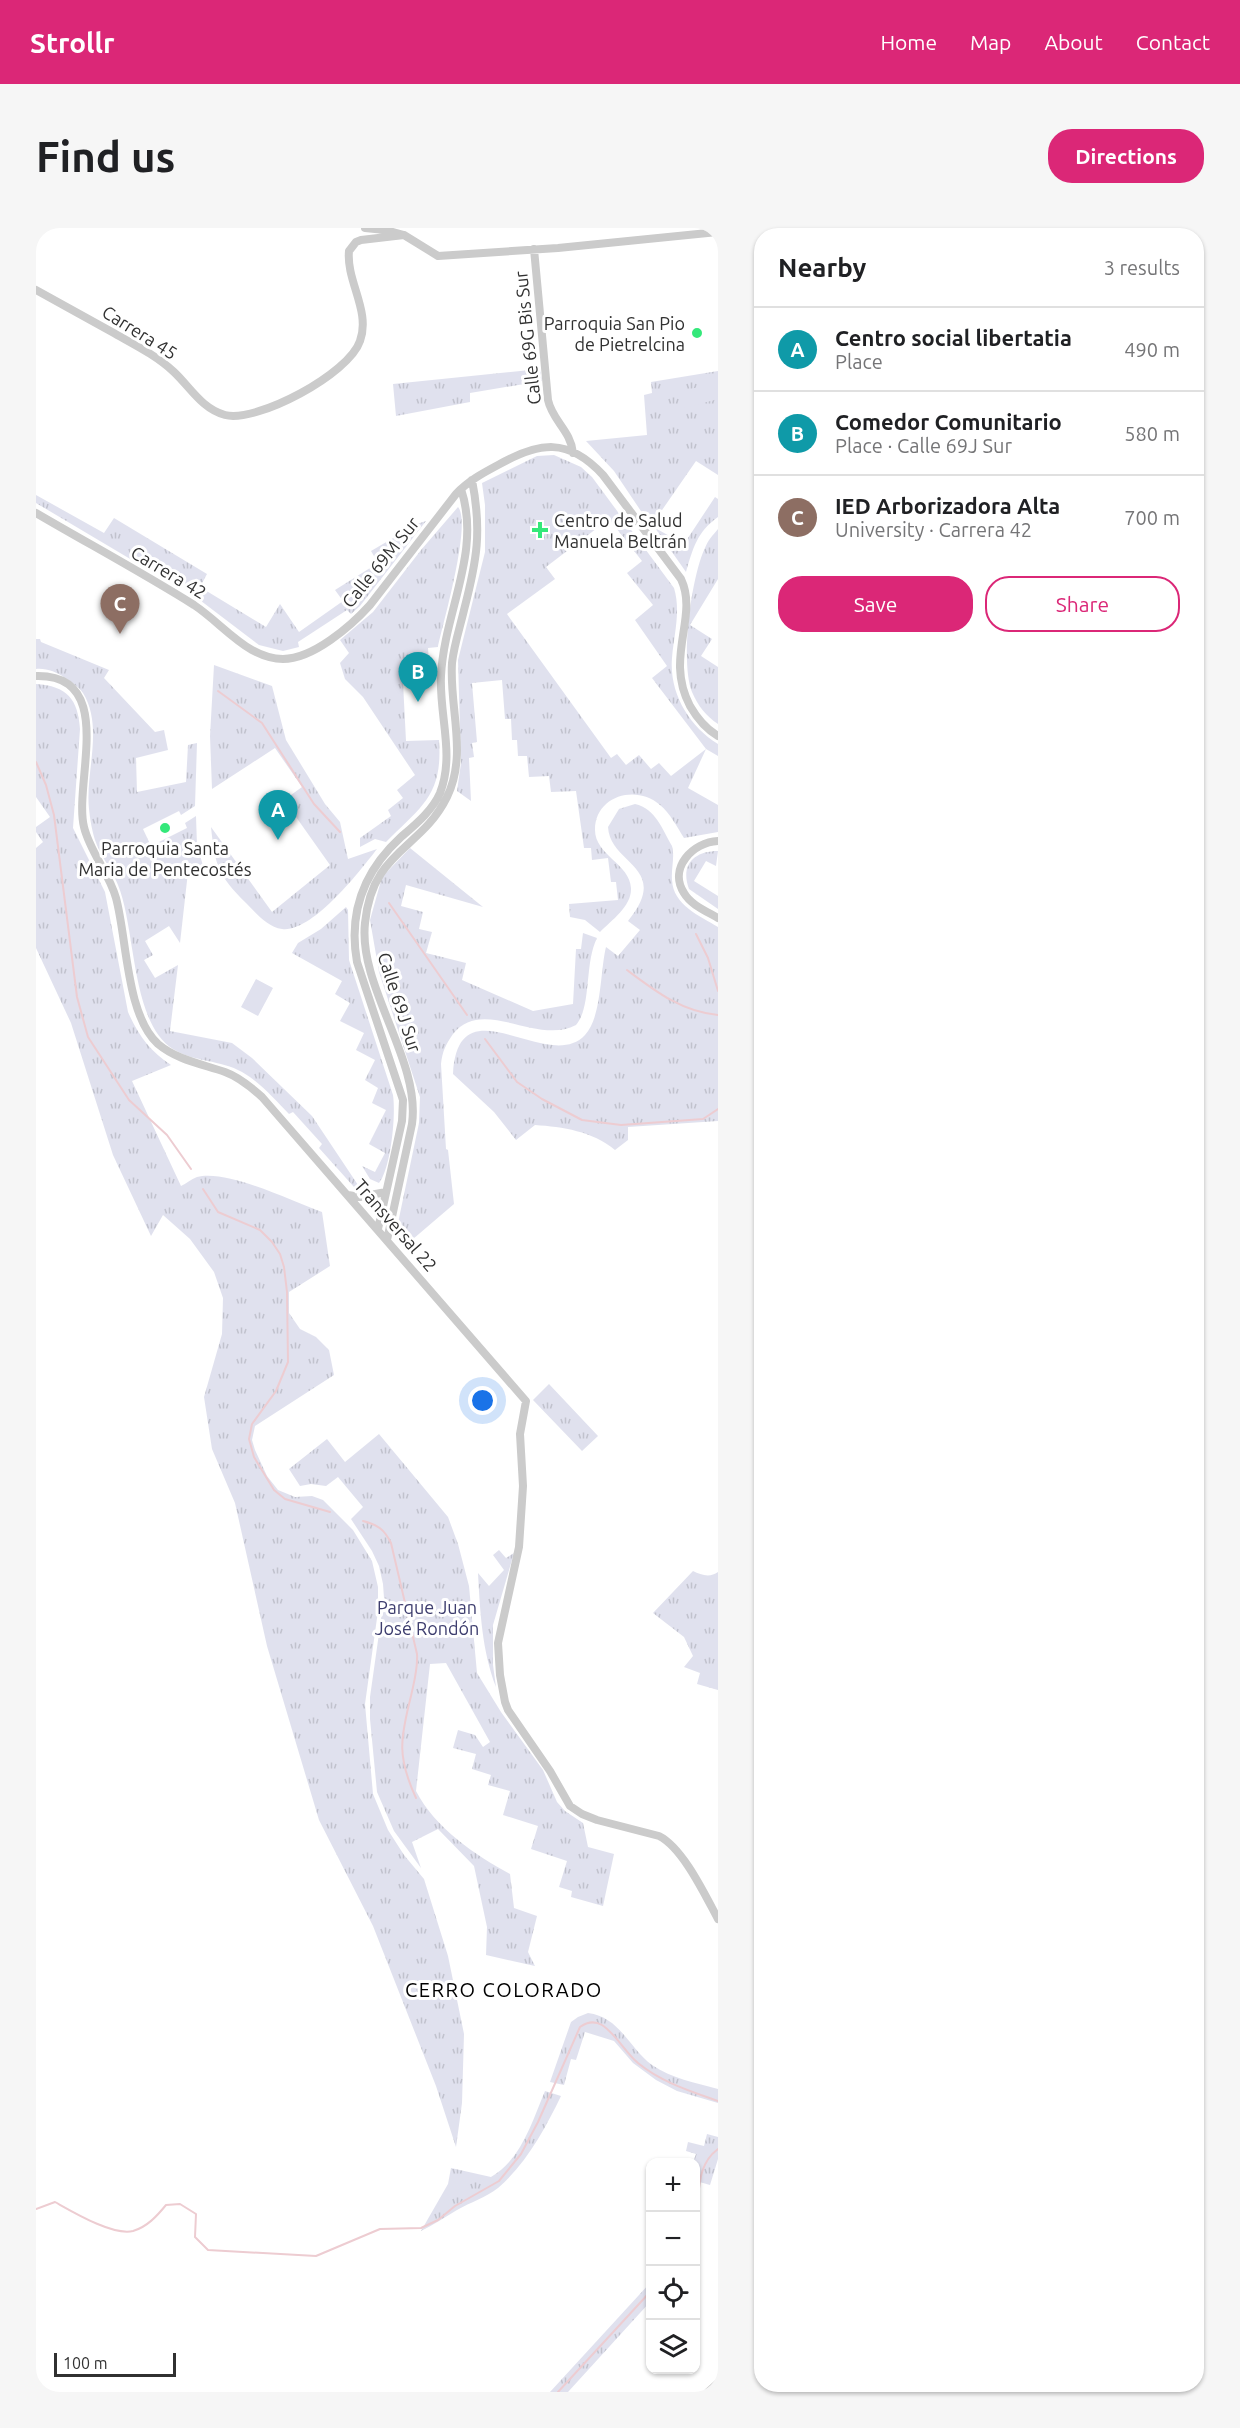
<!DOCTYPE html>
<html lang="en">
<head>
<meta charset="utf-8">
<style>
  body { margin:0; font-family:Ubuntu,sans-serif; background:#f6f6f6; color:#202124 }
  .controls { position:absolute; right:18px; bottom:18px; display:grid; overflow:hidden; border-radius:12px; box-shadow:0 2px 4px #0004 }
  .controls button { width:54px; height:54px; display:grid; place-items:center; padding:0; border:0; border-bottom:2px solid #e0e0e0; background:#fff; color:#202124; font:30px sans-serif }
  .scale { position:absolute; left:18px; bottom:15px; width:122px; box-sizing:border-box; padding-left:6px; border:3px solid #313131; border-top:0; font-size:16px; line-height:21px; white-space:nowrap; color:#313131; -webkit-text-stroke:4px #fff; paint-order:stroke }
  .you { position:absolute; left:447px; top:1173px; width:21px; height:21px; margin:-15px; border:4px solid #fff; border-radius:50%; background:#1a73e8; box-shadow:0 0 0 9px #1a73e833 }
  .badge { display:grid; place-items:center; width:39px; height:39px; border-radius:50%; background:#db2777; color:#fff; font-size:20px; font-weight:700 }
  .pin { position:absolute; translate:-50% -50px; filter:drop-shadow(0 2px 3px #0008) }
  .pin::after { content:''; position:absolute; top:32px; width:21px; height:18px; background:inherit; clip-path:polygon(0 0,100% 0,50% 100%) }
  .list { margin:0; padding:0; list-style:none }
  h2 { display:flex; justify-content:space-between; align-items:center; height:78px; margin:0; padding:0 24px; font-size:26px }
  h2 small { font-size:20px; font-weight:400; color:#757577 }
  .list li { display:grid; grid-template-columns:39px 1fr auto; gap:18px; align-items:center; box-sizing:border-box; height:84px; padding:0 24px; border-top:2px solid #e0e0e0 }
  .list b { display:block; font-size:22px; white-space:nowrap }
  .list p { margin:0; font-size:20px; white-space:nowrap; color:#757577 }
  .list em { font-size:20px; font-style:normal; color:#757577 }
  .actions { display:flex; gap:12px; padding:18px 24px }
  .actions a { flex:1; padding:14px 0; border:2px solid #db2777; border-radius:24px; text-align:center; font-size:21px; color:#db2777 }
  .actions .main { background:#db2777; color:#fff }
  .icon { flex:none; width:33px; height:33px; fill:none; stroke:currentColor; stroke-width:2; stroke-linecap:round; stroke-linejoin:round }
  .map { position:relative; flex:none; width:682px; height:2164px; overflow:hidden; border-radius:24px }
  header { display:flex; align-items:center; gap:36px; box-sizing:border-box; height:84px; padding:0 30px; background:#db2777; color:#fff }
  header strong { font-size:28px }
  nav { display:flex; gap:33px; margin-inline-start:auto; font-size:21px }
  .intro { display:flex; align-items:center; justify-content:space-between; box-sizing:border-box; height:144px; padding:0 36px }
  h1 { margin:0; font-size:42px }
  .button { padding:15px 27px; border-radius:24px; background:#db2777; color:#fff; font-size:21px; font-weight:700 }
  main { display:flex; gap:36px; padding:0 36px }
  aside { flex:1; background:#fff; border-radius:24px; box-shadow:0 2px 4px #0004 }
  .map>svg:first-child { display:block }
  .grass { fill:url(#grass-tufts); fill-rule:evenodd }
  .pitch { fill:#e0e1ee }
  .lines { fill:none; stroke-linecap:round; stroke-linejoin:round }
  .stream { stroke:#edccd1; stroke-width:2 }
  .tertiary { stroke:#cbcbcb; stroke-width:8 }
  .poi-dot { fill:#34e87a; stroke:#fff; stroke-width:2 }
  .labels { text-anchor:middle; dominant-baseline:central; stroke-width:6; stroke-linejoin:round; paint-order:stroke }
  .poi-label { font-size:18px; fill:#313131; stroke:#fff; text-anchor:end }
  .street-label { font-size:18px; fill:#313131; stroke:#fff }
  .park-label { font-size:18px; fill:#3d3d6e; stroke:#fff }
  .neighbourhood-label { font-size:20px; letter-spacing:1.5px; fill:#000; stroke:#fff }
</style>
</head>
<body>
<header>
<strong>Strollr</strong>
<nav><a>Home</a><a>Map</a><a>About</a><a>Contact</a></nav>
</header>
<div class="intro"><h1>Find us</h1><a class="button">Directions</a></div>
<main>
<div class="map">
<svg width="682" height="2164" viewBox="0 0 682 2164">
  <defs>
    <pattern id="grass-tufts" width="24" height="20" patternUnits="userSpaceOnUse" patternTransform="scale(1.5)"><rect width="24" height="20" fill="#e0e1ee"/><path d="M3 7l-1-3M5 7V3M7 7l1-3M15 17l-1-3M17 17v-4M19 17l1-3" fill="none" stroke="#c1c2cd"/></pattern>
  </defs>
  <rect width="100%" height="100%" fill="#fff"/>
  <path class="grass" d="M 504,141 L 506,153 L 434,165 L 434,174 L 360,188 L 357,156 Z
    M 682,143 L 682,247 L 660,233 L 615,298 L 578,243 L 550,213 L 611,207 L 608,167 L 616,165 L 615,154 Z
    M 518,227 L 545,239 L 556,249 L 638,360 C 645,383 638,406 636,430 C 633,465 653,498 682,516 L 682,528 L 670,521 L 652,560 L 682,577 L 682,604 L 648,610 C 641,599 634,585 624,577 C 600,556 559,568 559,602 C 559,627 594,636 595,660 C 596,678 576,692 564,704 L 549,692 L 534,689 L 533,676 L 582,672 L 580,654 L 575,654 L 572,630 L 556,632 L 555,620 L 548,620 L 540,563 L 515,564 L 513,548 L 493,549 L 491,528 L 482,528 L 481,512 L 476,512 L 475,491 L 469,491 L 466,452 L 436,455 L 441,514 L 436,515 L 438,529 L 433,530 L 435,573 L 421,563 L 425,535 L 422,432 L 449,324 L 449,277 L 446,255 L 501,228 ZM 573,291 L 606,333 L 591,345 L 617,377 L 599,392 L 631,438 L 616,450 L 670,521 L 635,548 L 623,535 L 615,541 L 603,527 L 590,537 L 581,526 L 575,530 L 471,386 L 519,351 L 510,339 Z
    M 0,267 L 68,305 L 78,290 L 171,346 L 164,359 L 230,399 L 244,376 L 263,404 L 307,373 L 299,362 L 342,335 L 335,323 L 381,296 L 390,293 L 324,378 L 315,386 L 311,382 L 262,414 L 263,419 L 247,423 L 223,417 L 148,360 L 150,356 L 105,329 L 101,335 L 0,275 Z
    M 679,269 L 682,271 L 682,289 C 661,304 657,320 650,344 L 619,300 L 648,316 Z
    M 422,279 C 436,295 407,395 402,419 L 392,420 L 393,434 L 366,435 L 370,513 L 403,512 C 407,567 386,578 350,614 L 339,611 L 324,619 L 324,610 L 355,588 L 352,582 L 367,570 L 361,562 L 379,547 L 327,469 L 309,451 L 304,435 L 313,425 L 304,412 L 337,384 L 385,322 Z
    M 682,301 L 682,351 L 654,397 L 676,411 L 665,428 L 682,439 L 682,496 C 670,488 662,478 656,464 C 644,434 655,349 669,320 C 672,312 677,307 682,301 Z
    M 0,411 L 4,411 L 5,414 L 73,442 L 68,450 L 119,504 L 128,502 L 132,522 L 100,530 L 101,564 L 150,554 L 152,517 L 161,515 L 159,578 L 145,587 L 143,583 L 107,601 L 115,618 L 151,600 L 149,595 L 160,588 L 161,618 L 170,647 L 152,644 L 144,715 L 133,698 L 109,713 L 117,727 L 108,732 L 119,750 L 142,737 L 134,803 L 196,815 L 216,830 L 276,888 L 324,960 L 318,959 L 283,920 L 286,916 L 257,884 L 253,886 C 239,872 224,854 206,844 C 185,832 158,834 137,821 C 95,795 100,701 82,657 C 76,641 64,628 59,612 C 56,603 54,591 53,581 C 49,544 68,499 47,465 C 43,459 35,454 29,450 C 21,444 10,440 0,441 Z
    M 178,437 L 236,458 L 250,512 L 289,576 L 304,594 L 312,631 L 341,621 C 324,643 276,705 246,701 C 231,699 220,685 210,675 C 182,647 179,638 175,599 L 236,684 L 294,637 L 248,572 L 266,559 L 239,520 L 176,561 L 174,508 Z
    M 0,456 C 31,458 42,471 44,501 L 37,600 L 69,664 L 92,784 C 102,807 114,823 135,837 L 96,853 L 145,958 C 150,956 155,951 161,949 C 191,941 255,973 286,984 L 294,1038 L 253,1064 L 253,1085 L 264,1101 L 280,1109 L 293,1122 L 298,1147 L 219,1198 L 216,1212 L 219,1222 L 231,1248 L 242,1262 L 259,1269 L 276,1268 L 287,1272 L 317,1302 L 336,1333 L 342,1359 L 342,1383 L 329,1476 L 337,1566 L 352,1602 L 368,1627 L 388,1651 L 412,1728 L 428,1806 L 426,1875 L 420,1919 L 400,1858 L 337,1698 L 283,1592 L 231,1418 L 199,1275 L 176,1221 L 168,1169 L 186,1106 L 187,1070 L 178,1044 L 154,1011 L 127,987 L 115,1008 L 77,927 L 35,795 L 0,720 L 0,620 L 7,614 L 0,604 L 0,599 L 14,589 L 0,569 Z
    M 599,576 C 620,581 626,601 636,618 C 639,629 635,641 636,652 C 637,677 664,688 682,699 L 682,893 L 592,899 L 592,912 L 579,922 C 556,903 527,899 499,897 L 480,912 L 458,884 L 417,846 C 422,752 512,847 549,807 C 566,789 564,743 570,719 L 582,728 L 604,702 L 592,693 C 636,639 574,637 572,599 L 583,581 Z
    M 374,620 L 447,679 L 370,657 L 365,678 L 387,684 L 383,701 L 396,704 L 390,725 L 430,735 L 426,752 L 497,783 L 537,776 L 540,721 L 545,721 L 547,705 L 561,710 C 548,736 556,778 540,797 C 501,818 447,768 417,806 C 410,816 406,824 405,836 L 410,921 L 412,922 L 418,976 L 370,1017 L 365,1011 L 362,995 L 383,895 L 384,869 L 343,744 L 334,692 L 346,649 Z
    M 682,623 L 680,638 L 670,633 L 658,653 L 682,668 L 682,681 L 653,661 C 644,637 658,623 682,623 Z
    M 310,679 L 312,682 L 313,732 L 357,867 C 360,887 355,940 343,955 L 334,951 L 326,938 L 339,944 L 349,925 L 333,916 L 350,882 L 336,875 L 342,860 L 329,852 L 339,832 L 320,822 L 328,805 L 304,793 L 314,775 L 299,766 L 306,753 L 256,725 L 262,715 L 285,701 Z
    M 513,1156 L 562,1208 L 546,1223 L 497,1172 Z
    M 343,1206 L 412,1289 L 422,1316 L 433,1358 L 441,1445 L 465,1484 L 507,1542 L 521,1574 L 529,1583 L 547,1595 L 552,1619 L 578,1626 L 567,1678 L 535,1669 L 536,1663 L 523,1659 L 531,1633 L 495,1621 L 502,1598 L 467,1587 L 474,1563 L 452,1557 L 455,1547 L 436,1541 L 440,1526 L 417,1520 L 422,1502 L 439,1507 L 447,1519 L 454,1514 L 410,1435 L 394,1436 L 380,1563 C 399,1600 439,1627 474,1646 L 478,1680 L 501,1688 L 492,1724 L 499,1738 L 450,1727 L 451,1699 L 438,1638 L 402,1601 L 376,1614 L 385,1640 L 358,1603 L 341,1564 L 334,1491 L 334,1469 L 348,1370 L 347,1356 L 343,1338 L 336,1323 L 315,1291 L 327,1279 L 302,1249 L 290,1258 L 275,1256 L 264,1258 L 253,1241 L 291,1211 L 309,1234 Z
    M 463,1322 L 470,1330 L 478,1325 L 457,1397 L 457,1437 L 460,1459 C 446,1423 444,1383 442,1345 L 453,1358 L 468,1342 L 457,1327 Z
    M 657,1343 C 665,1347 674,1350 682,1344 L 682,1462 L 661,1456 L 664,1445 L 648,1439 L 657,1428 L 648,1409 L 617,1385 Z
    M 552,1785 C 584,1789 593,1820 616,1837 C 635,1850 660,1855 682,1861 L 682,1875 L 641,1863 L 620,1852 L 597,1835 L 578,1813 L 549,1804 L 540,1832 L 535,1831 L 528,1857 L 514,1854 L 535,1794 L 542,1789 Z
    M 509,1863 L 525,1868 C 509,1901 490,1936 462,1960 C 449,1970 435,1974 421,1982 C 409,1989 397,1997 385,2003 L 412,1956 L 415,1940 L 455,1949 C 485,1932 496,1894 509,1863 Z
    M 671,1906 L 682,1909 L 682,1931 L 674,1957 L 660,1953 L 660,1934 L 657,1934 L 660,1926 L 650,1923 L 652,1914 L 668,1918 Z
    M 614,2055 L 614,2074 L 532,2164 L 514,2164 Z"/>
  <path class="pitch" d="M 677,155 L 682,171 L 648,180 L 644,164 Z
    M 220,751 L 237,760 L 222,788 L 205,779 Z"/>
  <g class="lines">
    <path class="stream" d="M 182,463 L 226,495 L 278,576 L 304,604
      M 0,534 L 10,557 L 18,587 L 41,769 L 52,809 L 93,872 L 131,907 L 155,941
      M 353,675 L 431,787
      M 660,706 L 672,730 L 682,763
      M 591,742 C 619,763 646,784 682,787
      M 449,811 L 481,854 L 506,871 L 546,892 L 585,897 L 667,891 L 682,881
      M 167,961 L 182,984 L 224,1002 L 236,1014 L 244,1026 L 248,1039 L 251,1064 L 252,1134 L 240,1163 L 216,1196 L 213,1211 L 218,1229 L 238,1262 L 249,1271 L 294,1284
      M 327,1293 C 342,1297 348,1301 355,1315 L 381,1426 C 382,1441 378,1454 375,1468 C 364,1511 361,1529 380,1570
      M 0,1981 L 19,1974 C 37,1984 77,2008 97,2003 C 111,1999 121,1988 130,1977 L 144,1976 L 160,1986 L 159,2009 L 172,2022 L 280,2028 L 344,2001 L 385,2000 L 402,1992 L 419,1978 L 463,1953 L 485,1926 L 502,1894 L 544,1799 C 551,1794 559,1793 566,1797 C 580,1806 589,1824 602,1835 C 625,1854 654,1863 682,1873
      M 660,1988 C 664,1964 660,1937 682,1921
      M 522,2164 L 614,2064"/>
    <path class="tertiary" d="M 329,0 L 349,2 L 368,7 L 402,28 L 522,20 L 682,4
      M 498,21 L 512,172 C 516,192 535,203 537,225
      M 0,62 C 25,76 51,90 76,104 C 97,116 120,127 138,144 C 154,159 166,181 189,187 C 221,195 313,146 324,113 C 335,83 310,53 313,23 L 320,14 L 325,12 L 368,7
      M 0,285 C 53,316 107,345 158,377 C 179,391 195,410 216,422 C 225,427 236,431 247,431 C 277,431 315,398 334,377 L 420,266 C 432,253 447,245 462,237 C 503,214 532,209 567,247 L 645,351 C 663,389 628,429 654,478 C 661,490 670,501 682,508
      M 0,448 C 82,446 37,555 48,599 C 54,624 73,645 80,670 C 91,710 90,787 122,816 C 141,832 166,836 189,844 C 203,849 215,859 226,869 L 490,1173 L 484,1206 L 487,1258 L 483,1319 L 462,1415 L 464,1447 L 469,1474 L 472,1482 L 514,1543 L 534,1578 L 546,1586 L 561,1592 L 623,1608 C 647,1620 669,1667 682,1691
      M 682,613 C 657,614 632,640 648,665 C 655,677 670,683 682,690
      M 312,967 L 324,969 L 350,964
      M 342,1001 L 366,893 L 367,872 L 321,734 C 312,684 328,643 365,609 C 380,596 396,583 404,565 C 419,527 403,487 405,448 C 408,384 446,324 425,261
      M 351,1012 L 376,896 C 385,832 322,759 329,695 C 336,622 385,622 411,569 C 432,526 413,480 416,435 C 418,417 424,399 428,382 C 441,332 446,303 436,252
      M 672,2164 L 682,2155"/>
  </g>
  <g class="poi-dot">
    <circle cx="661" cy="105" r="6"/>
    <path d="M501 293h6v6h6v6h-6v6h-6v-6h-6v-6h6z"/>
    <circle cx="129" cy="600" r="6"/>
  </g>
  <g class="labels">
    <g class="poi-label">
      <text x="649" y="95">Parroquia San Pio<tspan x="649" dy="21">de Pietrelcina</tspan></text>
      <text x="518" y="292" text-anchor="start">Centro de Salud<tspan x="518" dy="21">Manuela Beltrán</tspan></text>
      <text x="129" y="620" text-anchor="middle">Parroquia Santa<tspan x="129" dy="21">Maria de Pentecostés</tspan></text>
    </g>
    <g class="street-label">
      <text transform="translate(104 104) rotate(32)">Carrera 45</text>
      <text transform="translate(491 110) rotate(-96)">Calle 69G Bis Sur</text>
      <text transform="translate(344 334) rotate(-51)">Calle 69M Sur</text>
      <text transform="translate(133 344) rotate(31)">Carrera 42</text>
      <text transform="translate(364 774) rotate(72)">Calle 69J Sur</text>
      <text transform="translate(360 997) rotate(49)">Transversal 22</text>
    </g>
    <g class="park-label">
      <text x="391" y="1379">Parque Juan<tspan x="391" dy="21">José Rondón</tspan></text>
    </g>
    <g class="neighbourhood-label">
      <text x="468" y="1761">CERRO COLORADO</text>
    </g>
  </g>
</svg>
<div class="controls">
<button>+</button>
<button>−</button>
<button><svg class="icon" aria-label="locate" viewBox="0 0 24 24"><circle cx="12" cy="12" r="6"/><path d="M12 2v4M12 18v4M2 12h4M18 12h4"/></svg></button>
<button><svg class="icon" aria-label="layers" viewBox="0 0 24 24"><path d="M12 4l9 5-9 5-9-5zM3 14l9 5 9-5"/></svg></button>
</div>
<div class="scale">100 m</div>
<div class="you"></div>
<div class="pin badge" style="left:242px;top:612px;background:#0f9aa8">A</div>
<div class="pin badge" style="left:382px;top:474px;background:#0f9aa8">B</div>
<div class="pin badge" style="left:84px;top:406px;background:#8d6e63">C</div>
</div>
<aside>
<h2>Nearby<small>3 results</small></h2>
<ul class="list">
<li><span class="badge" style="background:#0f9aa8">A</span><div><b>Centro social libertatia</b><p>Place</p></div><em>490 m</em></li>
<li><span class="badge" style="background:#0f9aa8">B</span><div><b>Comedor Comunitario</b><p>Place · Calle 69J Sur</p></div><em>580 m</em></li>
<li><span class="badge" style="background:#8d6e63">C</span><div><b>IED Arborizadora Alta</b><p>University · Carrera 42</p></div><em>700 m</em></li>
</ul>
<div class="actions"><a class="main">Save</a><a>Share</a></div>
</aside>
</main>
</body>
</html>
